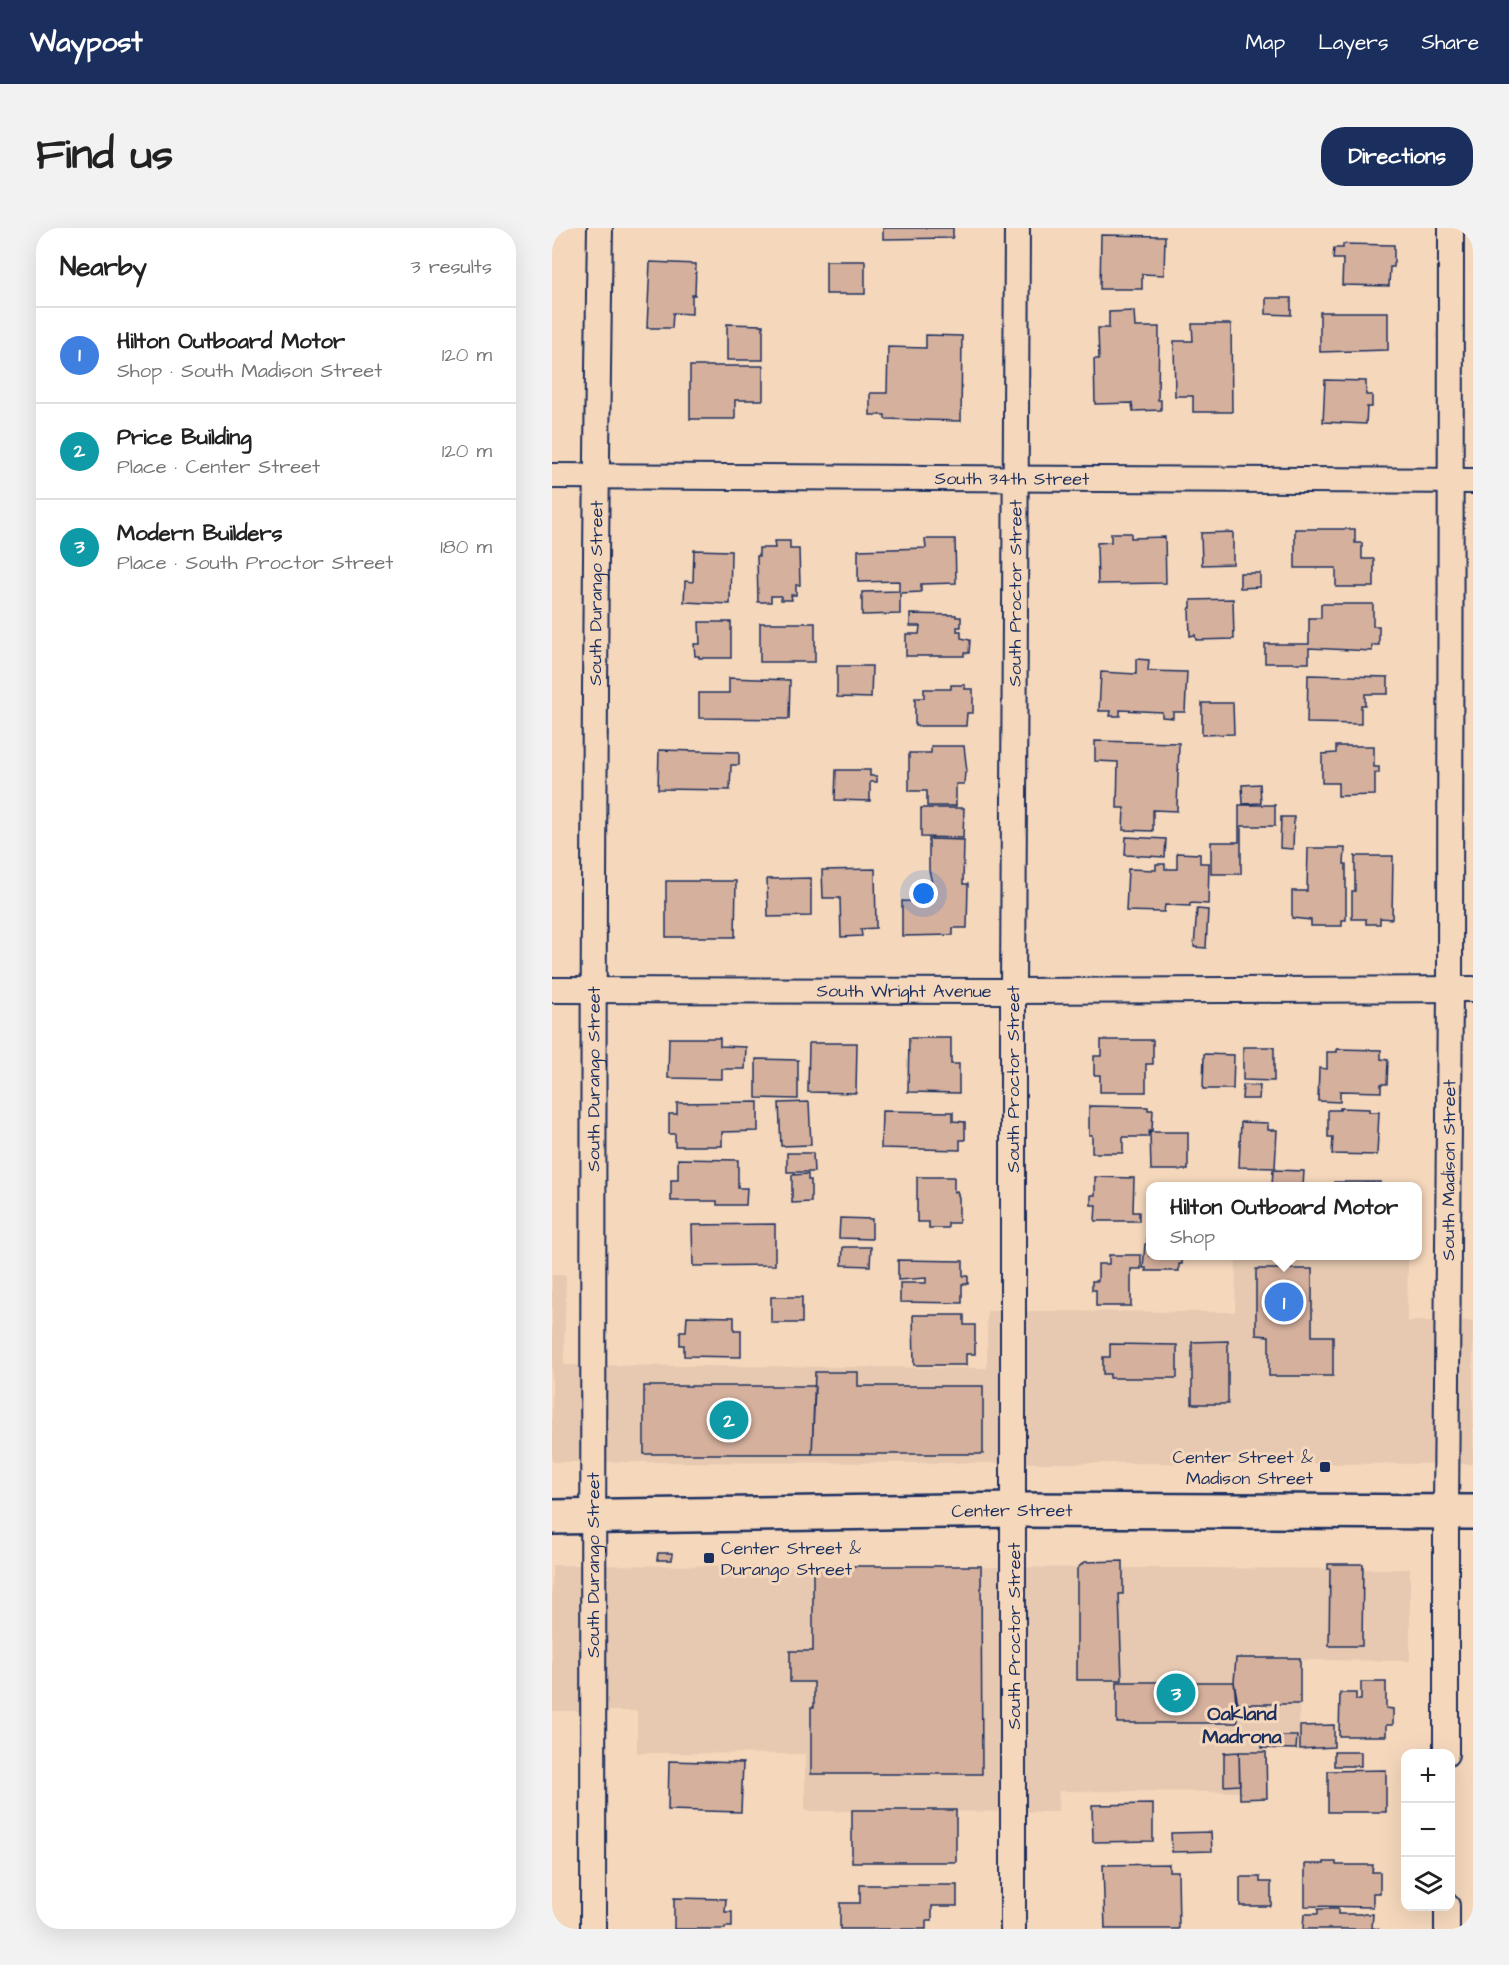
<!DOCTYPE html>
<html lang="en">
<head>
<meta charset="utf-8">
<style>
  body { margin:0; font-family:"Architects Daughter",sans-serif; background:#f2f2f2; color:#222 }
  .controls { position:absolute; right:18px; bottom:18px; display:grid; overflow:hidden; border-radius:12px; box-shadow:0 6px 24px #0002 }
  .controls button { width:54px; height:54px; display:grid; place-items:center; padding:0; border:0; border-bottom:2px solid #e0e0e0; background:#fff; color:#222; font:30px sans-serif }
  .you { position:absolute; left:372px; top:666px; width:21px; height:21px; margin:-15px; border:4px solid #fff; border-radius:50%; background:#1a73e8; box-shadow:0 0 0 9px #1a73e833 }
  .badge { display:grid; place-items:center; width:39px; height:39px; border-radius:50%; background:#1b2f5e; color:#fff; font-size:20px; font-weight:700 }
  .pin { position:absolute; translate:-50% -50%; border:3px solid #fff; box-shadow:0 2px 6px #0006 }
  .popup { position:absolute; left:594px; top:954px; width:276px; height:78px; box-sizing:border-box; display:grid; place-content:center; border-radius:12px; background:#fff; filter:drop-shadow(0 2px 4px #0005); font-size:20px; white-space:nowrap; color:#767676 }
  .popup b { font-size:22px; color:#222 }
  .popup::after { content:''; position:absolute; left:50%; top:100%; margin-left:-12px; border:12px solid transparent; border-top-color:#fff }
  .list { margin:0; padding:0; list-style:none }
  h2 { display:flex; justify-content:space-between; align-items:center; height:78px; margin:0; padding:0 24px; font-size:26px }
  h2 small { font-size:20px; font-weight:400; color:#767676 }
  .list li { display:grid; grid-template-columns:39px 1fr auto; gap:18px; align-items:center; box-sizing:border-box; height:96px; padding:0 24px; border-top:2px solid #e0e0e0 }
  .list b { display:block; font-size:22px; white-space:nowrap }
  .list p { margin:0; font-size:20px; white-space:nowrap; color:#767676 }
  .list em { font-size:20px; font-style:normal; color:#767676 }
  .icon { flex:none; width:33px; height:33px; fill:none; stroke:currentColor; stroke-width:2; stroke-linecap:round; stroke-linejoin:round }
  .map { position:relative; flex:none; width:921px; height:1701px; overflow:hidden; border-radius:24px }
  header { display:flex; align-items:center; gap:36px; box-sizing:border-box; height:84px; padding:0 30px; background:#1b2f5e; color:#fff }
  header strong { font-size:28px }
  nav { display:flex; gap:33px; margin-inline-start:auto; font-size:21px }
  .intro { display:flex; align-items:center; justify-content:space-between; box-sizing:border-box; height:144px; padding:0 36px }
  h1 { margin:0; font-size:42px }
  .button { padding:15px 27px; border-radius:24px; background:#1b2f5e; color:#fff; font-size:21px; font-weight:700 }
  main { display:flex; gap:36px; padding:0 36px }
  aside { flex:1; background:#fff; border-radius:24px; box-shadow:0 6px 24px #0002 }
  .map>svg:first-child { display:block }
  .built { fill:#e7c9b1 }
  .building { fill:#d5b09d; stroke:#1b2f5e; stroke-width:1.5 }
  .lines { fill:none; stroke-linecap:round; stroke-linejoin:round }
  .street-casing { stroke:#1b2f5e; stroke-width:28 }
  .secondary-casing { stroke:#1b2f5e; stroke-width:38 }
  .street { stroke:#f5d8bc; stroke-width:24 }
  .secondary { stroke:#f5d8bc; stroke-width:33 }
  .poi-dot { fill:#1b2f5e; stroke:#f5d8bc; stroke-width:2 }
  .labels { text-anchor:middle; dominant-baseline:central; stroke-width:6; stroke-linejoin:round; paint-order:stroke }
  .street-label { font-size:18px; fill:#1b2f5e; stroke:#f5d8bc }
  .poi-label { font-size:18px; fill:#1b2f5e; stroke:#f5d8bc; text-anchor:end }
  .neighbourhood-label { font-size:20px; font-weight:bold; fill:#1b2f5e; stroke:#f5d8bc }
</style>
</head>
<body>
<header>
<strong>Waypost</strong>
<nav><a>Map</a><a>Layers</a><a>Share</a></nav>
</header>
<div class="intro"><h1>Find us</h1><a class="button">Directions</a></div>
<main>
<aside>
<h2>Nearby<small>3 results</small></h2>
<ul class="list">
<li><span class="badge" style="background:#3f7fe0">1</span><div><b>Hilton Outboard Motor</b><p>Shop · South Madison Street</p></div><em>120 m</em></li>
<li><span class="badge" style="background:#0f9aa8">2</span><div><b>Price Building</b><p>Place · Center Street</p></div><em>120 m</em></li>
<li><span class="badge" style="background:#0f9aa8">3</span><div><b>Modern Builders</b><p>Place · South Proctor Street</p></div><em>180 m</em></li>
</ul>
</aside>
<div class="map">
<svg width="921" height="1701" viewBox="0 0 921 1701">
  <rect width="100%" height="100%" fill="#f5d8bc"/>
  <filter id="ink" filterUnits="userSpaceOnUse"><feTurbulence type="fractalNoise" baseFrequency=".0167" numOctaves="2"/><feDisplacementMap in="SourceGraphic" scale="12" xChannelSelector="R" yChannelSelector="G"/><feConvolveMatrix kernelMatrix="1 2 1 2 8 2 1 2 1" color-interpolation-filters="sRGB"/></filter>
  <g filter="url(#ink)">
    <path class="built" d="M 684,1028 L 856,1028 L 855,1093 L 921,1093 L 921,1236 L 0,1234 L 0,1047 L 14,1047 L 12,1137 L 435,1140 L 435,1083 L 683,1084 Z
      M 0,1337 L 858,1341 L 858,1433 L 748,1432 L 747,1522 L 712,1522 L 711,1564 L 507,1563 L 506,1584 L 253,1583 L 253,1526 L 85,1525 L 85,1483 L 0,1483 Z"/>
    <path class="building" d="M 331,0 L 401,0 L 401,10 L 331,11 Z
      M 549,7 L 613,8 L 612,47 L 590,46 L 590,61 L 548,61 Z
      M 791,16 L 842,17 L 842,39 L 838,39 L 837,58 L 790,57 L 791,31 L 781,31 L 782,20 L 791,20 Z
      M 274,33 L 313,33 L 313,66 L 274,66 Z
      M 98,34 L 144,36 L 143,67 L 140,67 L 140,86 L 121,85 L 120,100 L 95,100 Z
      M 714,70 L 739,70 L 739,87 L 714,86 Z
      M 582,83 L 583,99 L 607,99 L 606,172 L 609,172 L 609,182 L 581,183 L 580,175 L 543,176 L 542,131 L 547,131 L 546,100 L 557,100 L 557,84 Z
      M 768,84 L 836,84 L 836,122 L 768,124 Z
      M 175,96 L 211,97 L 211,132 L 175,132 Z
      M 640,96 L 679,96 L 680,184 L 641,184 L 641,168 L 623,168 L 622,113 L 641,113 Z
      M 374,107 L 410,108 L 409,193 L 333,191 L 333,187 L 318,187 L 318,165 L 335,165 L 336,119 L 374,120 Z
      M 138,138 L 211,138 L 211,172 L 183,172 L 183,191 L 138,191 Z
      M 773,152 L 814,153 L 814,167 L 820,167 L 820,179 L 815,179 L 814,196 L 771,194 Z
      M 743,301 L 803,301 L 803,315 L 810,315 L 810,331 L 822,331 L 822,359 L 784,359 L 784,340 L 743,340 Z
      M 681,304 L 681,336 L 650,337 L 649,305 Z
      M 559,305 L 579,305 L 579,310 L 613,309 L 614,355 L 546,356 L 545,315 L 559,314 Z
      M 373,311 L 403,311 L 404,355 L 369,356 L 369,364 L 348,365 L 348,386 L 310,387 L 310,364 L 347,363 L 347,353 L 306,354 L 306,322 L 374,320 Z
      M 222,313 L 238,313 L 238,321 L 247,321 L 248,357 L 244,357 L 244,367 L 239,367 L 240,372 L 229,372 L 229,368 L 219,368 L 219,374 L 206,374 L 205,328 L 207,328 L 207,320 L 223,320 Z
      M 142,322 L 179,323 L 178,376 L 132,374 L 133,353 L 141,354 Z
      M 688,345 L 708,345 L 708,359 L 688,360 Z
      M 681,371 L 682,411 L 644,412 L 643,407 L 638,408 L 637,380 L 639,380 L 639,372 Z
      M 769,376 L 821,376 L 821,398 L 827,398 L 827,417 L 820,417 L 820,423 L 757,420 L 757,435 L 713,435 L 713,416 L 757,416 L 757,390 L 769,390 Z
      M 358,386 L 404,387 L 404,389 L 409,389 L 409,399 L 405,399 L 405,403 L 409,403 L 409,410 L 418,412 L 417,425 L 412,425 L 412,428 L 354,428 L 354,406 L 367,406 L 368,398 L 358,398 Z
      M 147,394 L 179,394 L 179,430 L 147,430 L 147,428 L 143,428 L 142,416 L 148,416 Z
      M 208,395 L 263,395 L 263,434 L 208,434 Z
      M 584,431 L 597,432 L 596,443 L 635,444 L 633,484 L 621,484 L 621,490 L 610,489 L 610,484 L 568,482 L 568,488 L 558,488 L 559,483 L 547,483 L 549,444 L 584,446 Z
      M 285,438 L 320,438 L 319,470 L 285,469 Z
      M 756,447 L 836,449 L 836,466 L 813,466 L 813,477 L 809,477 L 809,496 L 755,495 Z
      M 177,450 L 238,452 L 237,491 L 147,490 L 147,465 L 177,465 Z
      M 399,457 L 413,457 L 413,461 L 421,461 L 421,485 L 415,485 L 414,498 L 363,498 L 363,470 L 372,470 L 372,461 L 399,461 Z
      M 650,475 L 681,475 L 682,506 L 650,507 Z
      M 543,513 L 627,515 L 625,583 L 601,582 L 601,603 L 571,602 L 572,580 L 565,580 L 566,534 L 543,533 Z
      M 379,518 L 412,518 L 415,544 L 413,544 L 412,556 L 404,556 L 404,578 L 375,578 L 375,563 L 357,563 L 357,525 L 379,525 Z
      M 784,518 L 822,518 L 822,539 L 827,539 L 827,545 L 823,545 L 823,567 L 786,568 L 786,555 L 770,555 L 770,526 L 784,525 Z
      M 107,522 L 187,524 L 187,537 L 179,537 L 178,562 L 106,561 Z
      M 284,542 L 318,542 L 318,548 L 325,548 L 325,554 L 318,554 L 318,573 L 283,572 Z
      M 708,556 L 709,575 L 691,576 L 690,557 Z
      M 687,577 L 723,577 L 723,598 L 689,598 L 689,646 L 659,646 L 659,614 L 687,614 Z
      M 369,580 L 412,580 L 411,610 L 369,609 Z
      M 729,589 L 742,589 L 741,621 L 728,620 Z
      M 574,609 L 614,611 L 613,629 L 573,627 Z
      M 377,611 L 412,612 L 411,656 L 416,656 L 415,700 L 401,700 L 401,707 L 350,708 L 350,673 L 377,674 L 377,655 L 380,655 L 377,642 Z
      M 756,620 L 793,620 L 792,636 L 794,636 L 794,692 L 790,692 L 790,698 L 759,698 L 759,692 L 740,690 L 740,663 L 755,663 Z
      M 625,625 L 648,626 L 648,635 L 657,635 L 656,676 L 638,675 L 638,678 L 613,677 L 612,684 L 574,683 L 576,641 L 604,642 L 604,636 L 613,636 L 613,641 L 625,641 Z
      M 803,628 L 841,628 L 840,691 L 828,690 L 828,696 L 814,696 L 814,691 L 800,691 L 800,663 L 803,663 Z
      M 323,641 L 324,700 L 309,701 L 310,708 L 289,709 L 288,670 L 271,670 L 270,642 Z
      M 259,650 L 259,688 L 216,689 L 215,651 Z
      M 114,653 L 184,653 L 183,709 L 114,709 Z
      M 645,681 L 656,682 L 654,720 L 642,719 Z
      M 117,810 L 168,810 L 168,818 L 194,819 L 193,841 L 170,841 L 170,851 L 116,850 Z
      M 357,810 L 399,810 L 399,836 L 407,836 L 407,865 L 356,864 Z
      M 549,812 L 601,812 L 601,836 L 594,836 L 594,864 L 548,864 L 548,847 L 542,847 L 542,828 L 549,828 Z
      M 257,815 L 305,815 L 304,865 L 256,864 Z
      M 691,819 L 722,819 L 722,853 L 691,852 Z
      M 785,821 L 829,822 L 829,831 L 836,832 L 835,856 L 829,856 L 829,864 L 788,863 L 788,874 L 766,873 L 767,840 L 775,841 L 775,824 L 785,824 Z
      M 652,826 L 682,827 L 681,861 L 651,861 Z
      M 204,831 L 246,832 L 246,871 L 204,870 Z
      M 691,857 L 708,858 L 707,871 L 690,871 Z
      M 206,874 L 206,903 L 170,904 L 170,918 L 123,918 L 123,906 L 117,906 L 117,886 L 125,886 L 125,875 Z
      M 257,874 L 259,917 L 229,918 L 227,875 Z
      M 537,878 L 596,879 L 596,882 L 601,882 L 600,903 L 597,903 L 596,909 L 571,909 L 571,925 L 540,925 L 540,907 L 537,907 Z
      M 788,880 L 817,881 L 817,884 L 827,884 L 825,927 L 780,926 L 781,909 L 776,909 L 776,882 L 788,882 Z
      M 330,883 L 401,884 L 401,893 L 413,894 L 413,912 L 408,912 L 408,922 L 329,920 Z
      M 689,894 L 716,895 L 716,902 L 725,902 L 723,940 L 687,939 Z
      M 598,904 L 636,904 L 636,942 L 599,942 Z
      M 235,925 L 261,925 L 262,944 L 235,944 Z
      M 126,931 L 186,932 L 186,960 L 195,960 L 194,977 L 165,977 L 165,973 L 119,973 L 119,952 L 126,952 Z
      M 721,942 L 752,943 L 751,958 L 720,958 Z
      M 256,946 L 256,952 L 259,952 L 259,974 L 240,975 L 240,947 Z
      M 365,949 L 402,949 L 402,964 L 405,963 L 407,970 L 407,995 L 396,995 L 396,1000 L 377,1000 L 377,994 L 365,994 Z
      M 543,949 L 582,950 L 581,984 L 587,984 L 587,993 L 543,993 L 544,977 L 539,977 L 539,967 L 543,967 Z
      M 782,954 L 828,954 L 828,958 L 782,958 Z
      M 595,982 L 598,982 L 598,1014 L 595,1014 Z
      M 288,990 L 320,991 L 320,1011 L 287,1010 Z
      M 223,996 L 223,1037 L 141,1038 L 140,997 Z
      M 598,1015 L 598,1028 L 630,1028 L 630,1036 L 627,1036 L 627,1043 L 594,1043 L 594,1040 L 591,1040 L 593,1016 Z
      M 291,1019 L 319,1019 L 318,1038 L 290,1037 Z
      M 557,1027 L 589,1027 L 589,1041 L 579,1041 L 579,1078 L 544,1078 L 544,1062 L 540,1062 L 540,1053 L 546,1053 L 546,1036 L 557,1036 Z
      M 346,1032 L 411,1033 L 411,1048 L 416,1048 L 416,1056 L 410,1056 L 410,1075 L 348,1074 L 348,1055 L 374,1055 L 374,1050 L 346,1052 Z
      M 704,1041 L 760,1041 L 760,1108 L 781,1108 L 781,1148 L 717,1148 L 717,1108 L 704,1107 Z
      M 219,1069 L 250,1069 L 250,1095 L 219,1095 Z
      M 361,1087 L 412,1087 L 412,1097 L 423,1097 L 423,1126 L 414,1126 L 414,1137 L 362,1137 Z
      M 135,1088 L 182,1089 L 182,1102 L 189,1102 L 189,1129 L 132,1128 L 132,1117 L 128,1117 L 128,1103 L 134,1103 Z
      M 676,1113 L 676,1176 L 640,1176 L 640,1114 Z
      M 558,1116 L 625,1117 L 625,1150 L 558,1150 L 558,1146 L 551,1146 L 551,1129 L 558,1129 Z
      M 263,1144 L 306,1144 L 306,1158 L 431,1158 L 431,1226 L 260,1226 Z
      M 92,1158 L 263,1158 L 260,1226 L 92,1226 Z
      M 106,1325 L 120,1325 L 120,1332 L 105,1332 Z
      M 571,1333 L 571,1366 L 567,1366 L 570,1452 L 525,1452 L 525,1341 L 532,1334 Z
      M 776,1336 L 811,1336 L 810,1418 L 777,1418 L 778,1341 L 776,1341 Z
      M 261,1338 L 429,1338 L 430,1546 L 259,1546 L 259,1479 L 262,1479 L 262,1454 L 238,1454 L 238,1423 L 261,1423 Z
      M 684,1430 L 748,1430 L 748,1476 L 686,1476 L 682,1454 Z
      M 565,1454 L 682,1454 L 686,1495 L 565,1495 Z
      M 809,1454 L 834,1454 L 834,1480 L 841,1481 L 841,1497 L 834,1497 L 834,1508 L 787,1508 L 788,1465 L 804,1465 L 804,1472 L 809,1472 Z
      M 782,1497 L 782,1519 L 748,1521 L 748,1498 Z
      M 711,1508 L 745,1508 L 744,1521 L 710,1520 Z
      M 687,1524 L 688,1557 L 672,1558 L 672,1525 Z
      M 687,1524 L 714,1524 L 715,1570 L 688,1571 Z
      M 782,1524 L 809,1524 L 809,1538 L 782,1538 Z
      M 117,1533 L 191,1535 L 189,1584 L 116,1582 Z
      M 834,1542 L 834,1584 L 776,1584 L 776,1543 Z
      M 601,1576 L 601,1613 L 541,1614 L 540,1577 Z
      M 300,1582 L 404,1582 L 404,1634 L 300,1634 Z
      M 659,1604 L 660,1623 L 620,1624 L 619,1605 Z
      M 772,1634 L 784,1634 L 784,1637 L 821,1637 L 820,1644 L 828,1644 L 828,1665 L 821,1665 L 821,1679 L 753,1678 L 753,1636 L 772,1636 Z
      M 617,1636 L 617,1643 L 626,1643 L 627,1701 L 553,1701 L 551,1637 Z
      M 688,1649 L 708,1649 L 708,1654 L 719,1654 L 719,1678 L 688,1678 Z
      M 308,1657 L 405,1657 L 405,1678 L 380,1678 L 380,1693 L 374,1693 L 374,1701 L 288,1701 L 288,1675 L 308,1675 Z
      M 122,1670 L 174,1671 L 173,1684 L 180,1684 L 180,1699 L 173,1699 L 173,1701 L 122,1701 Z
      M 766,1681 L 786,1681 L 786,1686 L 821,1686 L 820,1700 L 827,1701 L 751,1701 L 752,1686 L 766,1686 Z"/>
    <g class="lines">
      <defs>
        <g id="street">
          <path id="s1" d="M 0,248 L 921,253"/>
          <path id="s2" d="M 0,762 L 461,763 L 921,761"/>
          <path id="s3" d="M 894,1526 L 894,1283 L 898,761 L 899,0"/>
          <path d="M 895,1678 L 895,1701"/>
          <path id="s4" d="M 41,1701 C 42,1134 39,567 48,0"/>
          <path id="s5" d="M 461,1701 L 461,763 L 465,0"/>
        </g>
        <g id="secondary">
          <path id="s6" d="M 0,1289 L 462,1282 L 921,1284"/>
        </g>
      </defs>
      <use href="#street" class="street-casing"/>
      <use href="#secondary" class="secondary-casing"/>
      <use href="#street" class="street"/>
      <use href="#secondary" class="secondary"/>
    </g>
  </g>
  <g class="poi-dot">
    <rect x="767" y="1233" width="12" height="12" rx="3"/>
    <rect x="151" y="1324" width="12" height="12" rx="3"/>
  </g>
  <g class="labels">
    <g class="street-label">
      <text stroke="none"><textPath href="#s1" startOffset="460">South 34th Street</textPath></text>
      <text stroke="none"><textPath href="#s4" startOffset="1336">South Durango Street</textPath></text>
      <text stroke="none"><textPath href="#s5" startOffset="1336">South Proctor Street</textPath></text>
      <text stroke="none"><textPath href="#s2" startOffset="352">South Wright Avenue</textPath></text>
      <text stroke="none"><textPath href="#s4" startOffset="850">South Durango Street</textPath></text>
      <text stroke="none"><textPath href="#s5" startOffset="850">South Proctor Street</textPath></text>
      <text stroke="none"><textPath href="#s3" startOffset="584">South Madison Street</textPath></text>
      <text stroke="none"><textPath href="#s6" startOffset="460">Center Street</textPath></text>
      <text stroke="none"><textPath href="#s4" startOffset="364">South Durango Street</textPath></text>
      <text transform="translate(462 1408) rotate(-90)">South Proctor Street</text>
    </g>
    <g class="poi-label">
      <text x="761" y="1229">Center Street &amp;<tspan x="761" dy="21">Madison Street</tspan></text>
      <text x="169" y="1320" text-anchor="start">Center Street &amp;<tspan x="169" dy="21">Durango Street</tspan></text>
    </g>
    <g class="neighbourhood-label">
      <text x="690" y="1486">Oakland<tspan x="690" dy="23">Madrona</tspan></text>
    </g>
  </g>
</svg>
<div class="controls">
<button>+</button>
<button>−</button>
<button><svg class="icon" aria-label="layers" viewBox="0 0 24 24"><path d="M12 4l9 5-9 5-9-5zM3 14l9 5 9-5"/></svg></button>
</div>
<div class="you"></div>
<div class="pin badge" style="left:732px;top:1074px;background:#3f7fe0">1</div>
<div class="popup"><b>Hilton Outboard Motor</b>Shop</div>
<div class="pin badge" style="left:177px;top:1192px;background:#0f9aa8">2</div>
<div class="pin badge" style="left:624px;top:1465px;background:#0f9aa8">3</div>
</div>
</main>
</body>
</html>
